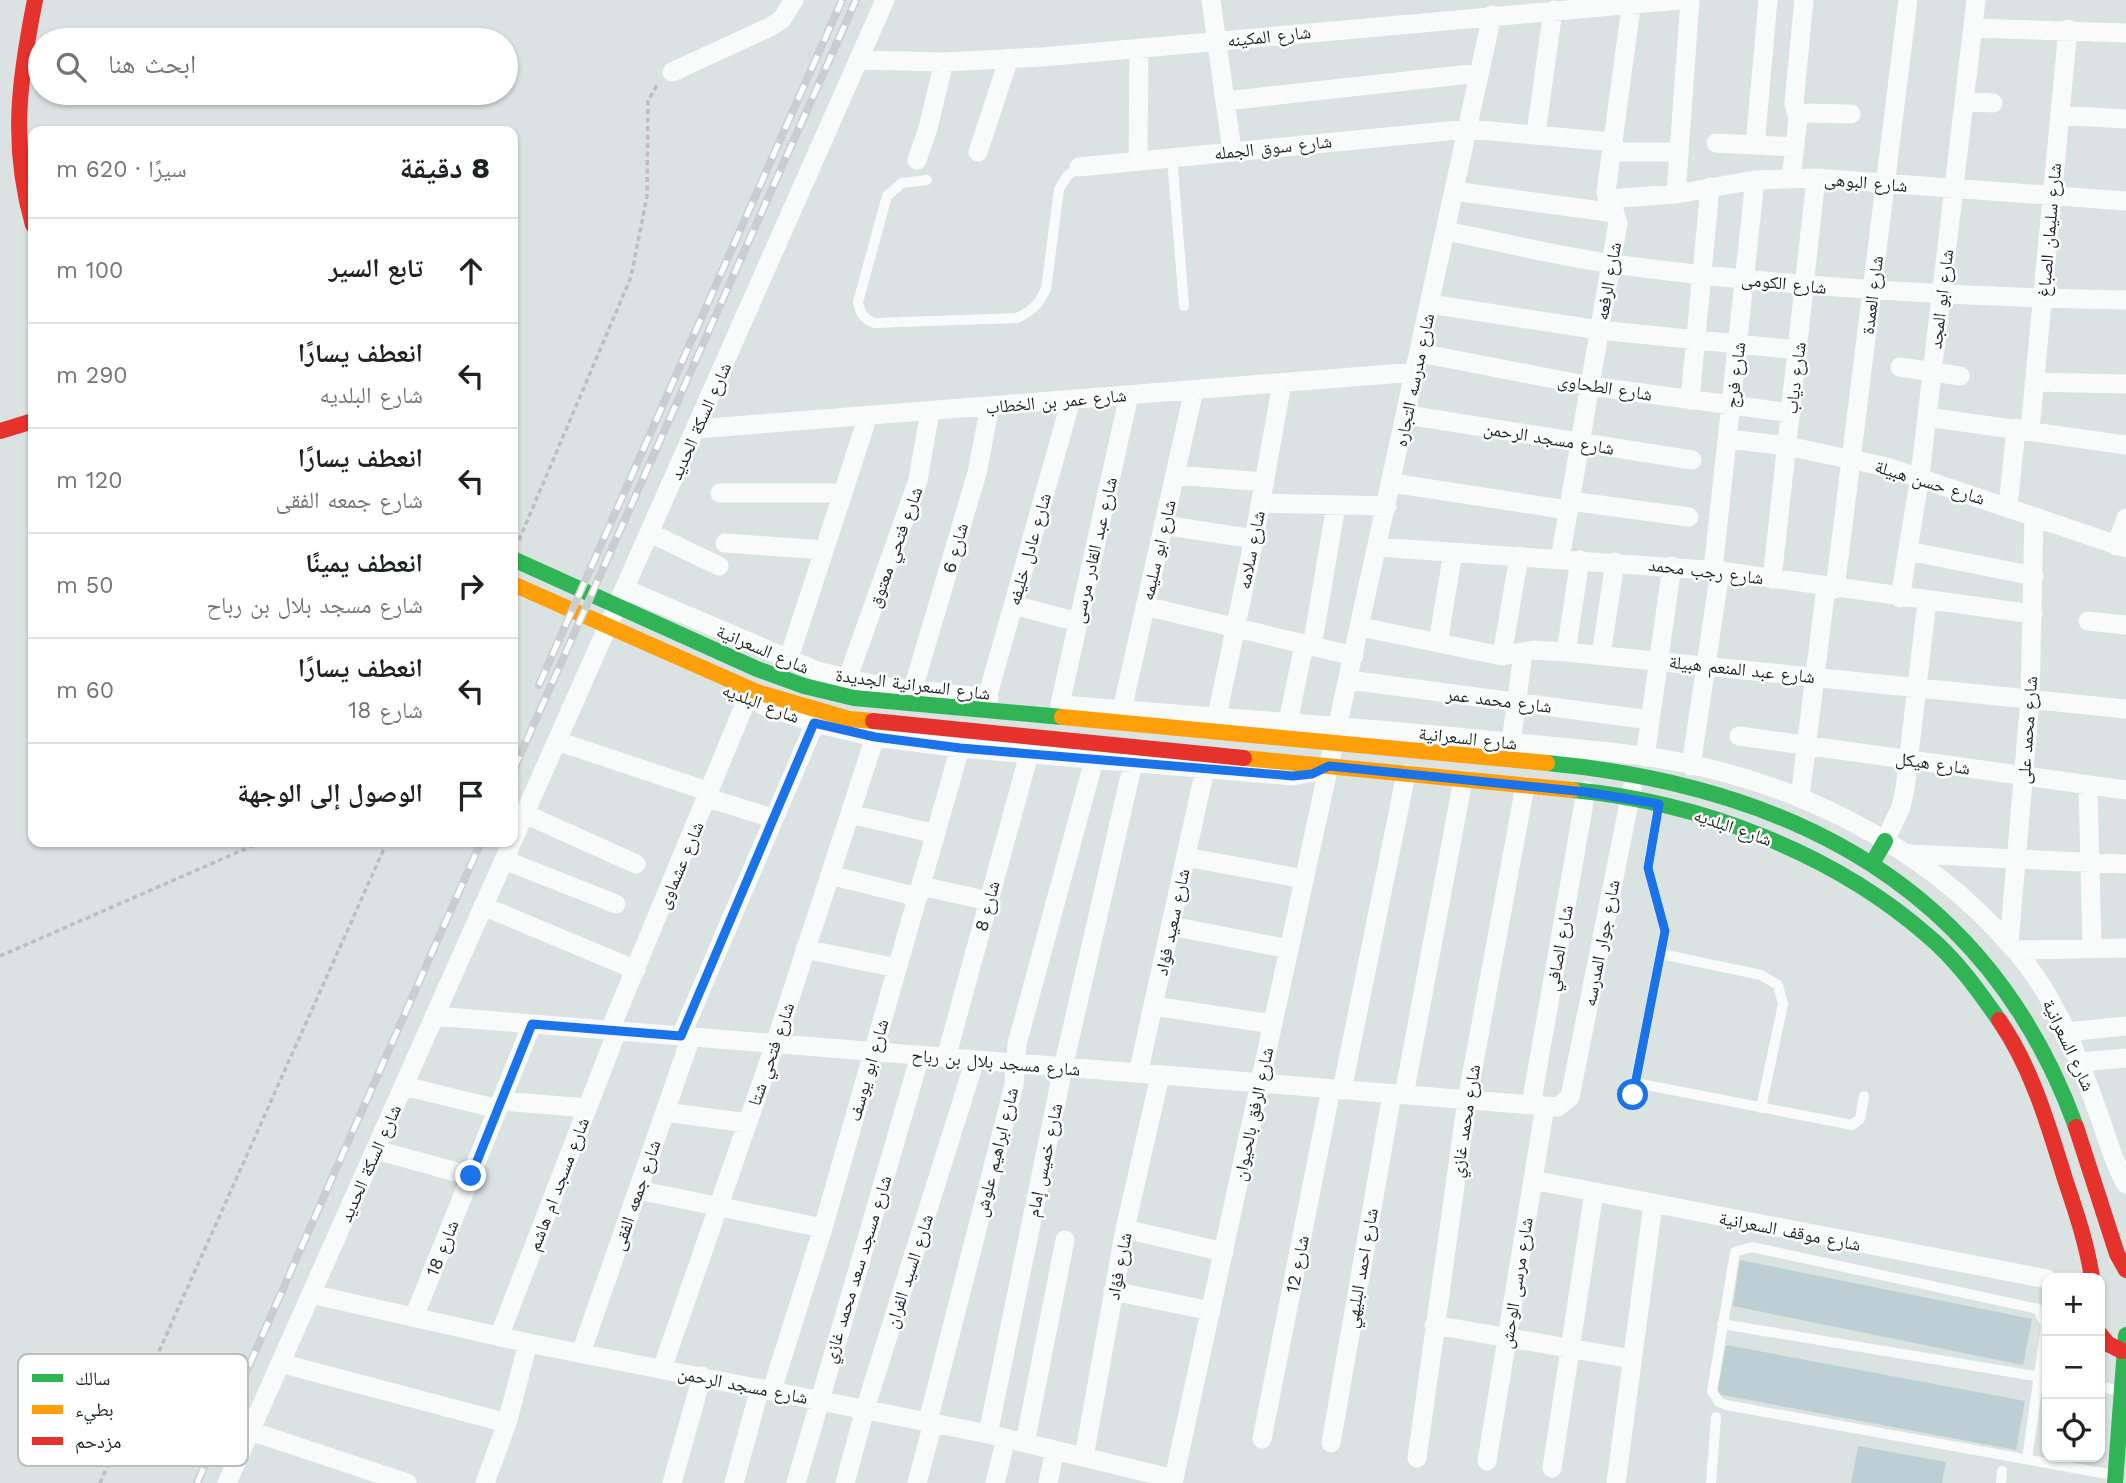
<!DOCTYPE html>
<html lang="ar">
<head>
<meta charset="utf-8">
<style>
  body { margin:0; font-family:"Work Sans","Noto Naskh Arabic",sans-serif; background:#f2f2f2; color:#202124; direction:rtl }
  .controls { position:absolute; right:21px; bottom:21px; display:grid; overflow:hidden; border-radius:14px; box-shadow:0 2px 5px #0004 }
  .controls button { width:63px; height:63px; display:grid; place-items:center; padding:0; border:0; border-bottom:2px solid #e0e0e0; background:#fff; color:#202124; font:35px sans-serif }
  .stop { position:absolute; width:21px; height:21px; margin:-16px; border:5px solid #1a73e8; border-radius:50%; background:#fff }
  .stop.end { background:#1a73e8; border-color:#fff; box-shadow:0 2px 7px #0008 }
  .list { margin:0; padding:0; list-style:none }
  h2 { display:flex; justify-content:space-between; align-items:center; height:91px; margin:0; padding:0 28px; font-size:30px }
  h2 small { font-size:23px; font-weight:400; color:#757577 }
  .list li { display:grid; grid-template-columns:46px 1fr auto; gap:21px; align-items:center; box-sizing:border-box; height:105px; padding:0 28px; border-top:2px solid #e0e0e0 }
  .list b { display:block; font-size:26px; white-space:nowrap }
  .list p { margin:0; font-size:23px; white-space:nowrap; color:#757577 }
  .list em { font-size:23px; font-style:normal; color:#757577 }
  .icon { flex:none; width:38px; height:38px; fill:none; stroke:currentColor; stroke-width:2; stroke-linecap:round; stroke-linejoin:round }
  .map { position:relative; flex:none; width:2126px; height:1483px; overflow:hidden; direction:ltr }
  .search { position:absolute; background:#fff; box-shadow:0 2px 5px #0004; left:28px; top:28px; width:490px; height:77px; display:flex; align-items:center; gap:18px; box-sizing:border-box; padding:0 24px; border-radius:38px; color:#757577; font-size:26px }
  .panel { position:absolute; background:#fff; box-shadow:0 2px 5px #0004; left:28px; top:126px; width:490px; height:721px; border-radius:14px; direction:rtl }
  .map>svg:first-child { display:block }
  .building { fill:#bdcfd4 }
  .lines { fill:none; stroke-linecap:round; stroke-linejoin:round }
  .path { stroke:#bdbfbf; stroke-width:3.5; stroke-dasharray:5 3.5; stroke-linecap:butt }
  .lane { stroke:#f9fbfb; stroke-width:10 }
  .street { stroke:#f9fbfb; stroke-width:19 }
  .fast { stroke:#30b455; stroke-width:16 }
  .slow { stroke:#ff9f0a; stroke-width:16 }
  .jam { stroke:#e5322d; stroke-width:16 }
  .rail-casing { stroke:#cbcece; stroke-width:8 }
  .rail { stroke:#fff; stroke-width:5; stroke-dasharray:16; stroke-linecap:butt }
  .route { stroke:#1a73e8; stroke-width:9 }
  .labels { text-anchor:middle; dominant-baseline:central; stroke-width:5; stroke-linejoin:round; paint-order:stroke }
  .street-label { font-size:18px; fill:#1f2424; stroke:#fff }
  .key { fill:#fff; stroke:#bcbdbd; stroke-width:2 }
  .key-label { font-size:19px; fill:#1f2424 }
</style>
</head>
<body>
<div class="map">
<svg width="2126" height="1483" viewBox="0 0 2126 1483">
  <rect width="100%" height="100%" fill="#dae2e2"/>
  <path class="building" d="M 1740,1260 L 2032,1319 L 2023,1365 L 1733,1306 Z
    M 1726,1345 L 2025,1401 L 2016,1450 L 1717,1394 Z
    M 1858,1446 L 1946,1462 L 1942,1483 L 1851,1483 Z"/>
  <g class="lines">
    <path class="path" d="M 519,540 L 631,277 L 647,196 L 648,101 L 657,85
      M 0,956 L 261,842
      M 100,1483 L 387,842"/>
    <path class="lane" d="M 1172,157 L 1184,306
      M 927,180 L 902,183 L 887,196 L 858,302 C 860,314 864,319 875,323 L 1017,318 C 1032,311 1039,304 1046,289 L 1059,189 L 1067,176 L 1079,167
      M 1661,954 L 1761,975 L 1778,985 L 1783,1004 L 1761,1108
      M 1636,1083 L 1852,1125 L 1860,1119 L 1864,1096
      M 1633,1095 L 1665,931 L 1648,868 L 1658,808
      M 1722,1324 L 2047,1378
      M 2100,1387 L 2119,1390
      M 2027,1459 L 2046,1326 L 2038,1309 L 1752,1247 L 1735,1252 L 1712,1391 L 1719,1402 L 1726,1405 L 2113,1475
      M 1711,1483 L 1716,1417
      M 2001,1483 L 2002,1471"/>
    <path class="street" d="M 1211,0 L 1232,151
      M 1973,28 L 2126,33
      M 859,60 L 944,62 L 1042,57 L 1679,0
      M 672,72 L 772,26 L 782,19 L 794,0
      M 1225,101 L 1479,73
      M 1965,101 L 1993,103
      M 1797,113 L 1851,114
      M 2060,115 L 2126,119
      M 1536,134 L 1553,10
      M 1716,143 L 1795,147
      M 1755,145 L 1768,0
      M 978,152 L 1009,58
      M 1612,152 L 1679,152
      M 917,160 L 928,128 L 944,62
      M 1138,161 L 1139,49
      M 1079,167 L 1468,129 L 1613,142
      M 1791,178 L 1798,119 L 1794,103 L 1804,0
      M 1454,191 L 1615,213
      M 1676,194 L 1690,0
      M 1607,199 L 1676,194 L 1755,180 L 1816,178 L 2126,201
      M 1446,231 C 1501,242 1557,256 1613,264 C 1783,287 1954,297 2126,300
      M 1430,304 L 1599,330 L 1798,350
      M 1420,353 L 1590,386 L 1791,413
      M 1900,367 L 1960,376
      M 2034,382 L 2126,384
      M 1690,400 L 1710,187
      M 1407,415 L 1692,460
      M 1927,417 L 2126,445
      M 696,429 L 1416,372
      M 2030,430 L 2068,29
      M 1728,439 L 1787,446 L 1887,467 L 2126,548
      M 1175,475 L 1265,482
      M 1392,483 L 1568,510
      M 720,493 L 843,493
      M 1570,501 L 1689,517
      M 1261,503 L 1387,506
      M 2008,507 L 2016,428
      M 1163,525 L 1254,539
      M 650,533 L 719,566
      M 725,543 L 824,550
      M 2116,546 L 2126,518
      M 1378,547 L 1720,571 L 2033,614
      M 1908,551 L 2034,576
      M 1560,559 L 1618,223 L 1606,192 L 1632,0
      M 1713,570 L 1755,180
      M 1772,579 L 1816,178
      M 625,589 L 817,671 L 880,686 L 989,698
      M 1835,589 L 1908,0
      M 1900,598 L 1920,476 L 1976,0
      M 1013,605 L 1078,622
      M 1145,606 L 1354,656
      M 2088,621 L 2126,625
      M 1361,627 L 1502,656 L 1534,650 L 1566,652 L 2126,709
      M 1438,643 L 1453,552
      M 1312,647 L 1336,505
      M 1566,652 L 1580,560
      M 1601,655 L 1615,562
      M 1502,656 L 1519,556
      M 788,661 L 868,416
      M 847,680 L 918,480 L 930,411
      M 1349,680 L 1650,720
      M 913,689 L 977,473 L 990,406
      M 987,698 L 1071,400
      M 1060,704 L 1129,395
      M 762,705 L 815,723 L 875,737 L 960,748 L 1293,776 L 1323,770
      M 1065,705 C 1202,717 1340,725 1478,739 C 1533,745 1588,749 1643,756 C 1785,776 1920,840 2014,949 C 2057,997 2079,1059 2100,1118 C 2108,1140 2114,1164 2126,1184
      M 1122,710 L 1194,390
      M 1217,716 L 1254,539 L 1282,383
      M 1288,722 L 1304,645
      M 1739,736 L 2126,790
      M 557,741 L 710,792
      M 1511,743 L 1523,653
      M 1645,757 L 1672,566
      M 1691,766 L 1720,571
      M 2088,785 L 2092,948
      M 1800,797 L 1826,587
      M 708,798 L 772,818
      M 525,814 L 636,864
      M 850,814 L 936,834
      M 513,840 L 885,0
      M 1885,841 L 1901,807 L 1905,789 L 1927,601
      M 1910,854 L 2126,864
      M 1186,857 L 1304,879
      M 504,860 L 616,904
      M 830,875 L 918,897
      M 921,886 L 989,901
      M 483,906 L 636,970
      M 1171,926 L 1289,949
      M 2009,943 L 2030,699 L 2034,517
      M 805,949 L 897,968
      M 2015,950 L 2126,948
      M 1153,1006 L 1273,1024
      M 434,1016 L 1558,1107 L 1570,1097 L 1632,788
      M 610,1030 L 747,699
      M 2067,1032 L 2126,1026
      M 681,1036 L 815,723
      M 946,1058 L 1029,754
      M 2080,1062 L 2126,1058
      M 1138,1074 L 1205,769
      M 404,1086 L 498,1109
      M 1342,1090 L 1406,774
      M 1404,1095 L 1463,780
      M 501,1101 L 587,1108
      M 1531,1105 L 1586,791
      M 665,1112 L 747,1123
      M 376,1150 L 471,1176
      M 1533,1180 L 2047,1279
      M 638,1190 L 823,1228
      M 1125,1229 L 1224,1252
      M 1113,1291 L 1211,1311
      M 311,1294 L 528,1343 L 988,1434 L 1174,1479
      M 414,1317 L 532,1024
      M 1434,1325 L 1632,1359
      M 499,1337 L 617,1031
      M 581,1353 L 691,1037
      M 280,1363 L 507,1423
      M 662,1369 L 775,1044 L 875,737
      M 772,1390 L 823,1228 L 960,748
      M 928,1421 L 1014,1085 L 1017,1044 L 1094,760
      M 250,1431 L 407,1483
      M 988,1434 L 1063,1068 L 1133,763
      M 1262,1439 L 1331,1089
      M 1025,1443 L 1065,1240
      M 1331,1443 L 1392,1094
      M 1084,1457 L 1125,1229 L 1160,1076
      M 1417,1458 L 1467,1100 L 1525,786
      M 1487,1461 L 1545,1106
      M 1552,1468 L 1594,1192
      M 227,1483 L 512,842
      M 485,1483 L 507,1423 L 528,1343
      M 672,1483 L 702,1376
      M 734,1483 L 760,1388
      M 796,1483 L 920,1056
      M 845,1483 L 865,1409 L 975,1060
      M 917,1483 L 933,1423
      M 995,1483 L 1006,1438
      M 1048,1483 L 1055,1450
      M 1173,1483 L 1492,15
      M 1616,1483 L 1653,1204"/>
    <path class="fast" d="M 513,559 L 757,669 L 804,686 L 854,698 L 1062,717
      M 1547,763 C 1791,786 1989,887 2076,1127
      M 1573,790 C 1699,802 1832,852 1927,935 C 1956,959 1978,990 1999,1020
      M 1873,862 L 1885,841
      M 2115,1483 L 2126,1335"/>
    <path class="slow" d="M 513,584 L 757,692 L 849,719 L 873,721
      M 1062,717 L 1547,763
      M 1244,758 L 1573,790"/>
    <path class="jam" d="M 33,225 C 10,145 19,80 35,0
      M 0,431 L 33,421
      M 873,721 L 1244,758
      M 1999,1020 C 2032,1068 2048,1124 2065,1179 C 2076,1212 2087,1244 2092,1278
      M 2076,1127 L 2117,1254 L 2126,1270
      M 2100,1334 L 2108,1344 L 2122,1351"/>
    <defs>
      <path id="rail" d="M 539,685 L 842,0
        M 513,771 L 856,0
        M 197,1483 L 481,842"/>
    </defs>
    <use href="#rail" class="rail-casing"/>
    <use href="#rail" class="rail"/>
  </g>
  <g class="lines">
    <path class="route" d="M 471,1176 L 532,1024 L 681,1036 L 814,723 L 875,737 L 960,748 L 1293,776 L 1312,774 L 1329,766 L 1586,792 L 1659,804 L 1648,868 L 1665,931 L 1633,1095"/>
  </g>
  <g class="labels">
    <g class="street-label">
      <text transform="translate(1269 36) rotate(-6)">شارع المكينه</text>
      <text transform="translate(1273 147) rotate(-6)">شارع سوق الجمله</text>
      <text transform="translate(1866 182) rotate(5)">شارع البوهى</text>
      <text transform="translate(2049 230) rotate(-85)">شارع سليمان الصباغ</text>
      <text transform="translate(1608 281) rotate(-80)">شارع الرفعه</text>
      <text transform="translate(1784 283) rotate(6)">شارع الكومى</text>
      <text transform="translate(1872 295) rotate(-83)">شارع العمدة</text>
      <text transform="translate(1941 299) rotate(-83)">شارع ابو المجد</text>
      <text transform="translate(1735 375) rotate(-83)">شارع فرج</text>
      <text transform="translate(1795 378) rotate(-83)">شارع دياب</text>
      <text transform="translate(1414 380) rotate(-78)">شارع مدرسه التجاره</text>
      <text transform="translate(1605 387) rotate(9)">شارع الطحاوى</text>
      <text transform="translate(1056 401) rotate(-5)">شارع عمر بن الخطاب</text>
      <text transform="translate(700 421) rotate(-66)">شارع السكة الحديد</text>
      <text transform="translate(1549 438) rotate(9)">شارع مسجد الرحمن</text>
      <text transform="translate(1930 482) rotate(17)">شارع حسن هبيلة</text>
      <text transform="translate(895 547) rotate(-70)">شارع فتحي معتوق</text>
      <text transform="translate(955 548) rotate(-74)">شارع 6</text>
      <text transform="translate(1029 549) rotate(-74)">شارع عادل خليفه</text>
      <text transform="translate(1094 550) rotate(-77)">شارع عبد القادر مرسى</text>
      <text transform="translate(1158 550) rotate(-77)">شارع ابو سليمه</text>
      <text transform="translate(1251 550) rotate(-79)">شارع سلامه</text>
      <text transform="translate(1706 571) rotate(7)">شارع رجب محمد</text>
      <text transform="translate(763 649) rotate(23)">شارع السعرانية</text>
      <text transform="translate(1742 669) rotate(6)">شارع عبد المنعم هبيلة</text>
      <text transform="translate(913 684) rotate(7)">شارع السعرانية الجديدة</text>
      <text transform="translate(1499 700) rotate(7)">شارع محمد عمر</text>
      <text transform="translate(761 703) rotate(21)">شارع البلديه</text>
      <text transform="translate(2027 730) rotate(-86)">شارع محمد على</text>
      <text transform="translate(1468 738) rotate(6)">شارع السعرانية</text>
      <text transform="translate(1933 763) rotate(8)">شارع هيكل</text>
      <text transform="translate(1733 827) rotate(19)">شارع البلديه</text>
      <text transform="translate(680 865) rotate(-67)">شارع عشماوى</text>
      <text transform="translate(987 906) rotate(-75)">شارع 8</text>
      <text transform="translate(1172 922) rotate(-78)">شارع سعيد فؤاد</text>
      <text transform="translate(1601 943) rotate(-79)">شارع جوار المدرسه</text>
      <text transform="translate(1559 948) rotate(-80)">شارع الصافي</text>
      <text transform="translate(2069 1045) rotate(65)">شارع السعرانية</text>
      <text transform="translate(771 1054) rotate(-71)">شارع فتحي شتا</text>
      <text transform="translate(996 1062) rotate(5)">شارع مسجد بلال بن رباح</text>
      <text transform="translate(868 1070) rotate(-74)">شارع ابو يوسف</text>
      <text transform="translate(1253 1114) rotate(-78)">شارع الرفق بالحيوان</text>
      <text transform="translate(1465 1121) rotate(-81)">شارع محمد غازي</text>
      <text transform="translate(996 1152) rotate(-76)">شارع ابراهيم علوش</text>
      <text transform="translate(1044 1160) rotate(-78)">شارع خميس إمام</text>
      <text transform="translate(370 1163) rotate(-66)">شارع السكة الحديد</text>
      <text transform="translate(558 1184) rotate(-69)">شارع مسجد ام هاشم</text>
      <text transform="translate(636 1195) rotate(-71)">شارع جمعه الفقى</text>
      <text transform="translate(1790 1231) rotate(11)">شارع موقف السعرانية</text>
      <text transform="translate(442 1248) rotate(-68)">شارع 18</text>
      <text transform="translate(1297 1264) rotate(-79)">شارع 12</text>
      <text transform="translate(1119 1266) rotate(-79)">شارع فؤاد</text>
      <text transform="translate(1361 1268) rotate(-80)">شارع احمد البليهي</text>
      <text transform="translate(857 1269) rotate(-73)">شارع مسجد سعد محمد غازي</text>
      <text transform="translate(909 1271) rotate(-72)">شارع السيد الفران</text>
      <text transform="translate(1516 1283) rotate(-81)">شارع مرسى الوحش</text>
      <text transform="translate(743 1385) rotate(11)">شارع مسجد الرحمن</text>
    </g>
  </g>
  <rect x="18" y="1354" width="230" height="112" rx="10" class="key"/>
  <rect x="32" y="1374" width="31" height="8" fill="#30b455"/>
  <rect x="32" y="1405" width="31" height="9" fill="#ff9f0a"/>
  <rect x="32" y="1437" width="31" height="8" fill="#e5322d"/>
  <g class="key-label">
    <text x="75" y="1385">سالك</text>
    <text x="75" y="1416">بطيء</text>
    <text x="75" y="1448">مزدحم</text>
  </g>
</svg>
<div class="controls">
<button>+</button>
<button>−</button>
<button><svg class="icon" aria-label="locate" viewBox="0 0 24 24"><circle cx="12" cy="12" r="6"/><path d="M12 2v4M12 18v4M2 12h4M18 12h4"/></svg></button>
</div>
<div class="stop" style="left:1633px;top:1095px"></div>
<div class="stop end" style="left:471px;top:1176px"></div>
<div class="search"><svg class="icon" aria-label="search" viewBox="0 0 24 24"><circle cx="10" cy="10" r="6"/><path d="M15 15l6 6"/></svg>ابحث هنا</div>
<section class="panel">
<h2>8 دقيقة<small>سيرًا · 620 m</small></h2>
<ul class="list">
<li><svg class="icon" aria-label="ahead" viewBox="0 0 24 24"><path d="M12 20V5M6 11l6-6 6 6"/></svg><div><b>تابع السير</b></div><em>100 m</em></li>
<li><svg class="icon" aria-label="left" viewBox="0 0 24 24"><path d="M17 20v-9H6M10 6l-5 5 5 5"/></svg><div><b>انعطف يسارًا</b><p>شارع البلديه</p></div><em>290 m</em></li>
<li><svg class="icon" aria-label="left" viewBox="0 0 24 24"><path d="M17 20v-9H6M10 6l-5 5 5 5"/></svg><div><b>انعطف يسارًا</b><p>شارع جمعه الفقى</p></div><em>120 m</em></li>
<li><svg class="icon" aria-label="right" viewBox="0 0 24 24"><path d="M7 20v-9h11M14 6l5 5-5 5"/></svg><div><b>انعطف يمينًا</b><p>شارع مسجد بلال بن رباح</p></div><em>50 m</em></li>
<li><svg class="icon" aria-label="left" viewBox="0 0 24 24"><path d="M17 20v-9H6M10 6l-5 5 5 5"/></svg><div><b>انعطف يسارًا</b><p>شارع 18</p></div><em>60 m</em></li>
<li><svg class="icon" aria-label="arrive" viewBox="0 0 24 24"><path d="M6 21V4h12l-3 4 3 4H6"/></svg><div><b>الوصول إلى الوجهة</b></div></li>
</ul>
</section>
</div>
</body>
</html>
